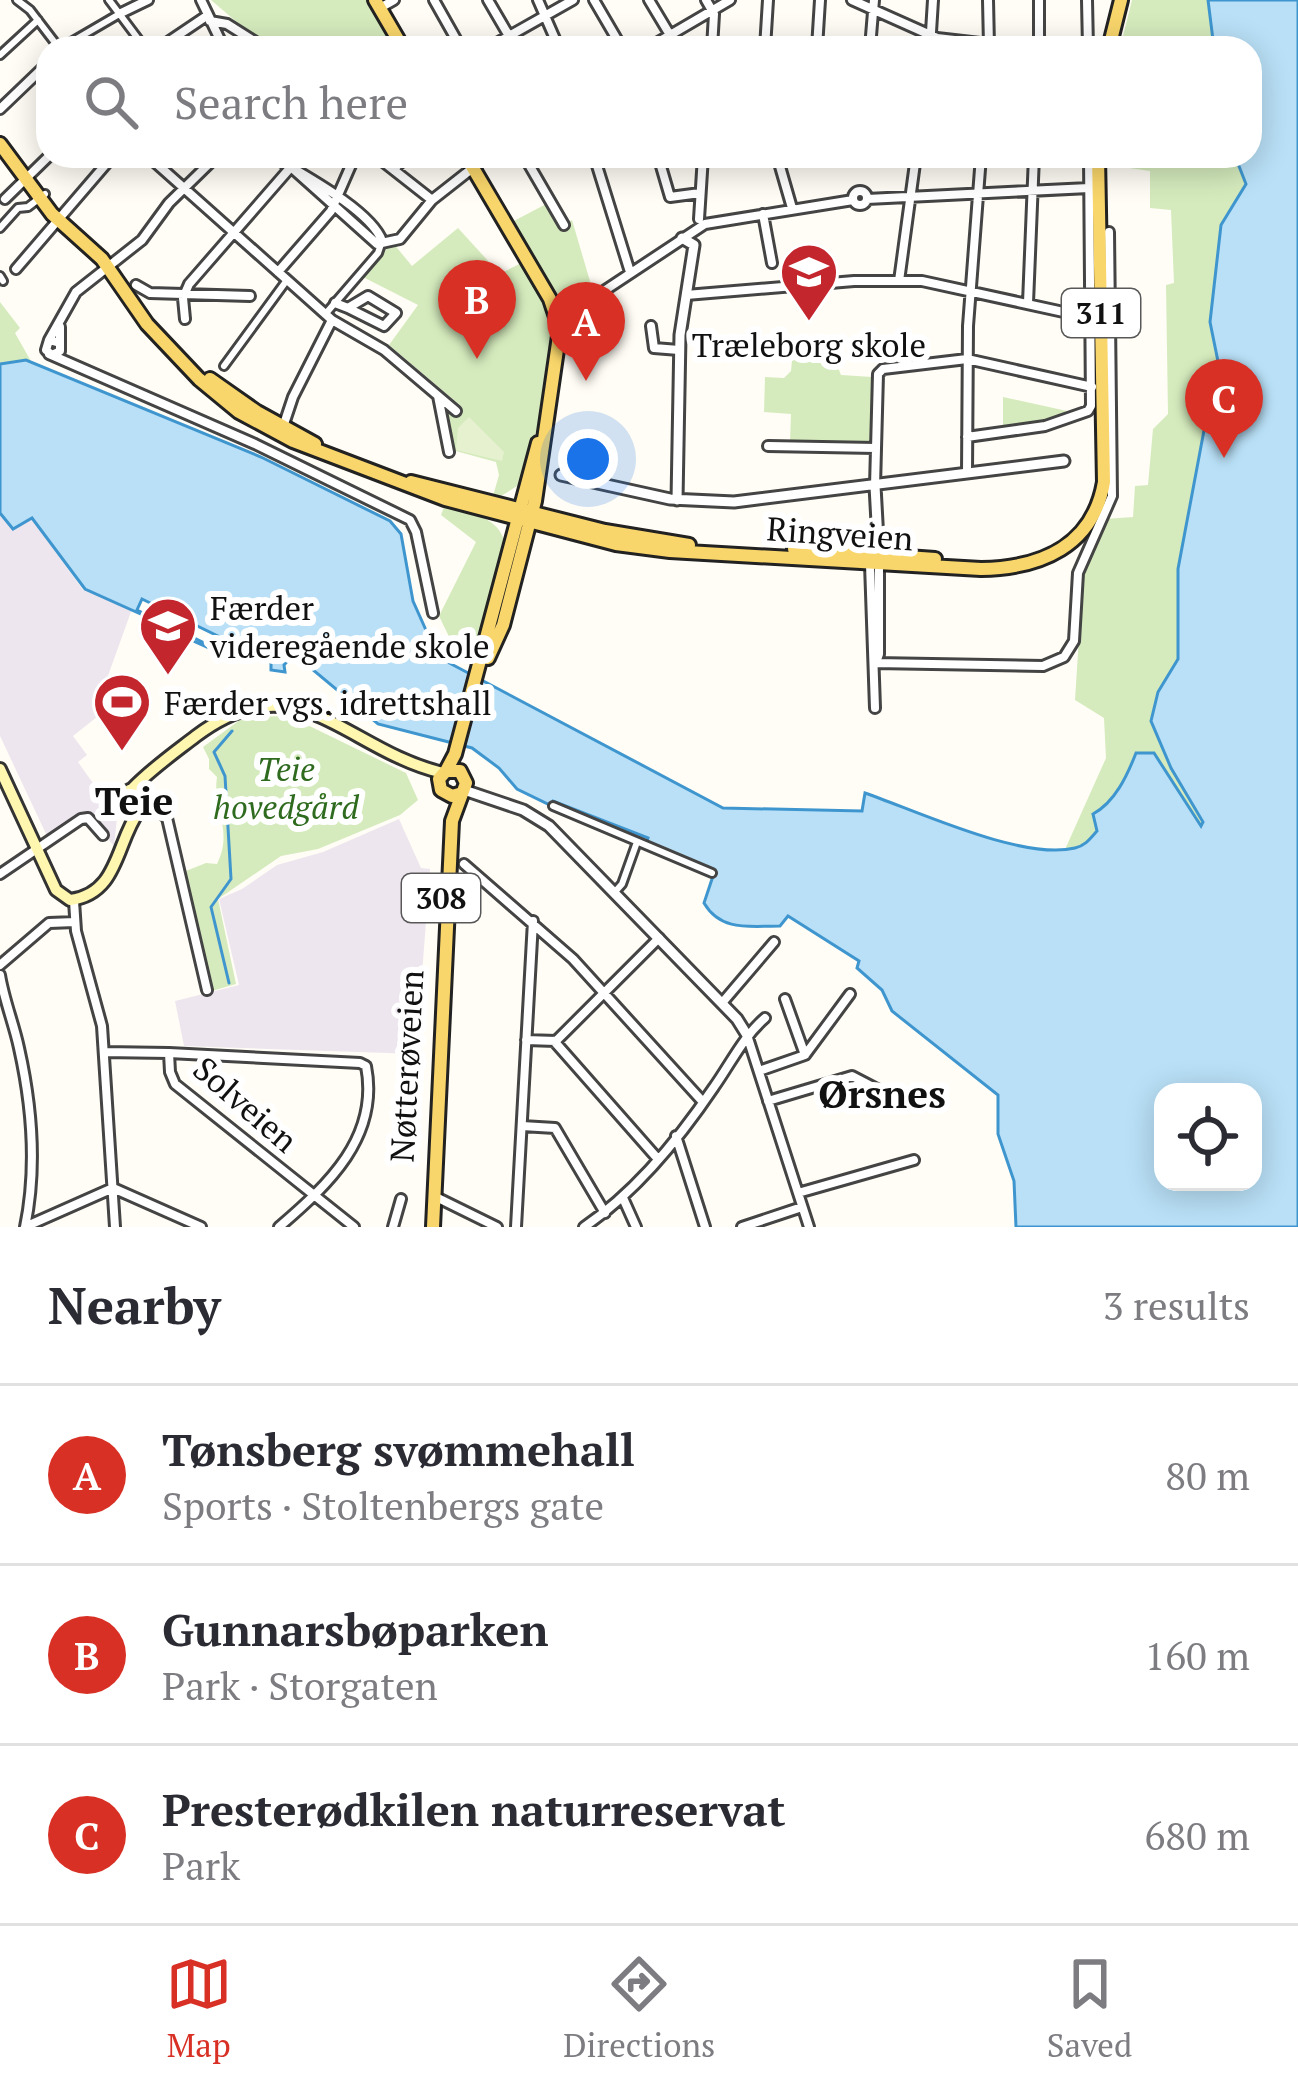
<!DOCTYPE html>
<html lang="en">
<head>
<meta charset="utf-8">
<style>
  body { margin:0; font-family:"PT Serif",serif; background:#f2f2f3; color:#2b2b33 }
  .controls { position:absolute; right:36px; bottom:36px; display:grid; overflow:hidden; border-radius:24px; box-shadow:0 6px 30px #0003 }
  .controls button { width:108px; height:108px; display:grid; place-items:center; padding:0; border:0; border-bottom:3px solid #e1e1e2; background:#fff; color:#2b2b33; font:60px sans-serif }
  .you { position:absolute; left:588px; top:459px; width:42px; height:42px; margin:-30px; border:9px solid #fff; border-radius:50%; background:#1a73e8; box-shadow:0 0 0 18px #1a73e833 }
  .badge { display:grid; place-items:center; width:78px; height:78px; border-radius:50%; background:#d93025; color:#fff; font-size:39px; font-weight:700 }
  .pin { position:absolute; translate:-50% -99px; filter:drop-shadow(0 3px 6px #0008) }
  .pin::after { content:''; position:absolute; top:63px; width:42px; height:36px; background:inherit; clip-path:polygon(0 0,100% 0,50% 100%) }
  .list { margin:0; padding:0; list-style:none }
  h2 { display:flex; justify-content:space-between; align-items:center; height:156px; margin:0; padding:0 48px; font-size:51px }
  h2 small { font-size:39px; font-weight:400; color:#7c7c81 }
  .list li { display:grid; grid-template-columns:78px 1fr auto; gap:36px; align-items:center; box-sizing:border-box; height:180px; padding:0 48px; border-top:3px solid #e1e1e2 }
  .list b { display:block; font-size:45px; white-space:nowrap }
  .list p { margin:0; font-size:39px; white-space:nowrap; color:#7c7c81 }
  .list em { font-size:39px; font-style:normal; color:#7c7c81 }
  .icon { flex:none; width:66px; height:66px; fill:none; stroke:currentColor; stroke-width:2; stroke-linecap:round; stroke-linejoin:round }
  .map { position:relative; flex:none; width:1298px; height:1227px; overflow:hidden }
  .search { position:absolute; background:#fff; box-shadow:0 6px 30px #0003; left:36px; right:36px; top:36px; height:132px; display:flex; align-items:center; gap:30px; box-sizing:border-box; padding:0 42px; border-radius:36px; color:#7c7c81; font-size:45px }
  .sheet { height:696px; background:#fff }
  nav { display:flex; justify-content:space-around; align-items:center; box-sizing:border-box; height:168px; border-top:3px solid #e1e1e2; background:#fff; font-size:33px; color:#7c7c81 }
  nav a { display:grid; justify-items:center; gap:6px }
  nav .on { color:#d93025 }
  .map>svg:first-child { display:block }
  .industrial { fill:#eee6ef }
  .green { fill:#d5ebbd }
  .pitch { fill:#e6f2cf }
  .water { fill:#b9e0f7; stroke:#3f96cf; stroke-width:3; fill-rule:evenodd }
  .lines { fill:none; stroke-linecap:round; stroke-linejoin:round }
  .stream { stroke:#3f96cf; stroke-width:3 }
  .pedestrian-casing { stroke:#444; stroke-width:12 }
  .minor-casing { stroke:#444; stroke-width:14 }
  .tertiary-casing { stroke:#444; stroke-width:15 }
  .secondary-casing { stroke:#333; stroke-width:16 }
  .primary-casing { stroke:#222; stroke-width:18 }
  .pedestrian { stroke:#fff; stroke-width:6 }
  .minor { stroke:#fff; stroke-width:8 }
  .tertiary { stroke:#fff; stroke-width:9 }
  .secondary { stroke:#fff6b0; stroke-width:10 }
  .primary { stroke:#f9d66b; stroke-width:12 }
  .labels { text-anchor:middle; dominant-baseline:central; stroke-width:12; stroke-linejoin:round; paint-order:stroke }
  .shield { fill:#fff; stroke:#585858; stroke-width:3 }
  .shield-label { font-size:30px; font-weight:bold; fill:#111 }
  .poi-label { font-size:33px; fill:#111; stroke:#fff; text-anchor:start }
  .street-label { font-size:33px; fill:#111; stroke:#fff }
  .park-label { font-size:33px; font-style:italic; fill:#2f6b1f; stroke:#fff }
  .quarter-label { font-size:39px; font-weight:bold; fill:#111; stroke:#fff }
</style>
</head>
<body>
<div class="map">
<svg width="1298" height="1227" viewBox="0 0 1298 1227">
  <rect width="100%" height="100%" fill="#fffdf5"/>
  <path class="industrial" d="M 0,514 L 14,530 L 31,518 L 83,590 L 132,609 L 100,698 L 107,709 L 73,736 L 87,755 L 78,762 L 102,796 L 118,809 L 114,846 L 86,812 L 47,836 L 0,736 Z
    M 399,819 L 421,868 L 430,869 L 416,1054 L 184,1046 L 175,1001 L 239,985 L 219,899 L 242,889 L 277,865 L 323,852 Z"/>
  <path class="green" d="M 211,0 L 368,0 L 397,48 L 267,48 Z
    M 1132,0 L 1298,0 L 1298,881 L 1063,854 L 1106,758 L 1104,718 L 1075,700 L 1083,575 L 1105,519 L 1133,517 L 1135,486 L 1148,485 L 1153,429 L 1168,414 L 1166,285 L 1174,283 L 1171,210 L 1150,208 L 1150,171 L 1109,165 L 1109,156 L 1250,156 L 1250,48 L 1120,48 Z
    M 548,203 L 563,225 L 572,220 L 592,288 L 566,301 L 554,298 L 512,222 Z
    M 458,228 L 500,274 L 525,261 L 547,302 L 554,325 L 538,426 L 517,486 L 498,498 L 493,496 L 499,475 L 496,462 L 452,450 L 444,407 L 453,414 L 461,406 L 389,345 L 418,305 L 361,276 L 383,242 L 393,243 L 412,266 Z
    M 0,302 L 20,328 L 15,333 L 32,363 L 26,360 L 0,364 Z
    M 793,350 L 831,350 L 841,375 L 872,377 L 871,446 L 790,443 L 791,414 L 764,412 L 765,377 L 784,378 L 791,371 Z
    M 1003,397 L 1067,411 L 1043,422 L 1003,428 Z
    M 444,507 C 472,514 503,516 506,550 L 477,662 C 455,654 449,636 439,616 L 476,542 L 441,515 Z
    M 289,716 L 406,773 L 418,800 L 400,815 L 318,849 L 281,856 L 218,899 L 236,984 L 212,991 L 186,871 L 206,863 L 217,864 C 234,829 212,811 217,777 L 209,769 L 209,759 L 203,747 L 244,717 Z"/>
  <path class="pitch" d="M 469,417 L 504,452 L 502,461 L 456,450 L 458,428 Z"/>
  <path class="water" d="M 1208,0 L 1298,0 L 1298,1227 L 1016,1227 L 1014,1181 L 998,1134 L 998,1095 L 892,1011 L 882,990 L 857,968 L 859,961 L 788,916 L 780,926 C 750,926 721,932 704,903 L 714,873 L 646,845 L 648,838 L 553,801 L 550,805 L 517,789 L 499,768 L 472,748 L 378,724 L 294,654 L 284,665 L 285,672 L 271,670 L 271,661 L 230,651 L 229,657 L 191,640 L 188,644 L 150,637 L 145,616 L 85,589 L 32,518 L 13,529 L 0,513 L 0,364 L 26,360 L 261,457 L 390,521 L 401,534 L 413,601 L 438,657 L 723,808 L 862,811 L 865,793 C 917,811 1023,861 1075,848 C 1085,846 1090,839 1097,831 L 1093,814 C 1115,802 1127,776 1136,753 L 1154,753 L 1201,826 L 1203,822 L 1171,768 L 1151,721 L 1158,692 L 1178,659 L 1178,569 L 1208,409 L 1225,396 L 1210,322 L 1221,225 L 1246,184 L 1235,156 L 1250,156 L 1250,48 L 1214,48 ZM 142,599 L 232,643 L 227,654 L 137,610 ZM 1163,1092 L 1253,1092 L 1253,1182 L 1163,1182 Z"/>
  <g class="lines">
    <path class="stream" d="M 220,813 L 223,821 L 230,822
      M 229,983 L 211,907 L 231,879 L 225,776 L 214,752 L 232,731"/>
    <defs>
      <path id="pedestrian" d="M 17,0 L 30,10 L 59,48
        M 109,0 L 145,48
        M 61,48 L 121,13
        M 0,55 L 38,20
        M 0,228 L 18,208 L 28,207 L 45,194
        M 0,276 L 3,281
        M 328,311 L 378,253 L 381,244
        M 224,366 L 287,280
        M 553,806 L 712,873
        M 614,893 L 622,884 L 637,842"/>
      <path id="minor" d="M 201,0 L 224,48
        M 434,0 L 461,48
        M 488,0 L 516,48
        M 538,0 L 559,48
        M 594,0 L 622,48
        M 649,0 L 670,35
        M 706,0 L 714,14 L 712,48
        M 852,0 L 937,38 L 1024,48
        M 988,0 L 989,46
        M 1087,0 L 1088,48
        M 380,8 L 394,0
        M 121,13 L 148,0
        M 210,21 L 227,24 L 265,48
        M 159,48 L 208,15
        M 488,48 L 573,0
        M 648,48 L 730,0
        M 765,48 L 768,0
        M 817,48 L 820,0
        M 870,48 L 874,0
        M 930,48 L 933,0
        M 1039,48 L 1039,0
        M 0,109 L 48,63
        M 148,156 L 332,320 L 384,350 L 456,411
        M 272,156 C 300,173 371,210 382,241
        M 376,156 L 432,200
        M 524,156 L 564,225
        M 594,156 L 630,272
        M 658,156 L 670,197 L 700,193
        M 777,156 L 792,208
        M 291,167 L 377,244 L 400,239 L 432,200 L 488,156
        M 394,169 L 407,156
        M853 198a7 7 0 1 1 14 0a7 7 0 1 1-14 0Z
        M 5,199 L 49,156
        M 867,199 L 1089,188
        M 763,214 L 772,263
        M 699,219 L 703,156
        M 16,269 L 113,156
        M 278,272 L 331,211 L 355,156
        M 899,281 L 916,156
        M 136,285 L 150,293 L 250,296
        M 686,295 L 854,281 L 922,281 L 1091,318
        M 335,303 L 348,308 L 368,296 L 396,313 L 384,326 L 348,308
        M 1028,303 L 1034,156
        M 185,319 L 183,298 L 189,284 L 290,168
        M 557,322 L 705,224 L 853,200
        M 651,326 L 654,348 L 679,350
        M 60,327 L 60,351 L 52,355 L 46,350 L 49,340 L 60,343
        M 49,340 L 76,292 L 142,240 L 169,203 L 217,156
        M 49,354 L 255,444 L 410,520 L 416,532 L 433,613
        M 438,396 L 449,452
        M 283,427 L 293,397 L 332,320
        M 967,437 L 1045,426 L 1088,411 L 1091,406 L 1089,156
        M 768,446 L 876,448
        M 967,473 L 968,326 L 981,156
        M 875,486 L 878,374 L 883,369 L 967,359 L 1092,387
        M 870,564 L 875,708
        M 876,662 L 879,654 L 879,565
        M 875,663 L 1043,666 L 1064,657 L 1074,641 L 1078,573 L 1112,496 L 1109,232
        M 145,798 L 167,818 L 207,990
        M 464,864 L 573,959 L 703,1102
        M 0,874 L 81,819 L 88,818 L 103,835
        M 74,901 L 76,931 L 102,1026 L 115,1227
        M 0,965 L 49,923 L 75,922
        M 0,975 C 4,1000 14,1024 19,1048 C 32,1106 37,1169 25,1227
        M 785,999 L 805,1055
        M 722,1003 L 774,942
        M 747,1035 L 809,1227
        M 526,1040 L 556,1041 L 659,938
        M 554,1041 L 657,1158
        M 104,1052 L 169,1053 L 170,1072 L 175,1084 L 354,1227
        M 169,1053 L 360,1063 L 366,1066 C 380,1137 328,1185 279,1227
        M 759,1071 L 805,1055 L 850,994
        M 768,1101 L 852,1076 L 877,1089
        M 522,1126 L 555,1128 L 605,1213
        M 676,1136 L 705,1227
        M 798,1193 L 914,1160
        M 436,1197 L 497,1227
        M 623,1198 L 636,1227
        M 25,1227 L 113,1188 L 201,1227
        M 393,1227 L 401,1199
        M 516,1227 L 533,921
        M 584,1227 C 636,1192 679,1139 714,1087 C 731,1063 743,1037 765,1018
        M 742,1227 L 802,1207"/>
      <path id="tertiary" d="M 561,475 L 670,499 L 734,502 L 1064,461
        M 875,486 L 879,559
        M 677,500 L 680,335 L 694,245 L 682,238
        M 464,790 L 523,810 L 549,826 L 737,1019 L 747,1035"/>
      <path id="secondary" d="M 0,769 L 56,890 L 70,900 C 119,894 116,842 139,811
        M123 800a11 11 0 1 1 22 0a11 11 0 1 1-22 0Z
        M 132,789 C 151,769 174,753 196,736 C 298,659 345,750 443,773"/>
      <path id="primary" d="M 375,0 L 403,48
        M 1109,48 L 1121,0
        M 0,144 L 52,214 L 102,259 L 147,324 L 199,379 L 239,412 L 293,441 L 445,499 L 616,544 L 670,551 L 981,569 C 1041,568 1093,546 1104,482 L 1098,156
        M 466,156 L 550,299 L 560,329 L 535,501 L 503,625 L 488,658
        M 210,379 L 257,412 L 315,444
        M 411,482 L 605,531 L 689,545
        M 794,549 L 935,559
        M 446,771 L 455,754 L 538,443
        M 433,1227 L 452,821 L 466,783 L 460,771 L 446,771 L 439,779 L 441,790 L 452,796 L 459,794"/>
    </defs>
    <use href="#pedestrian" class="pedestrian-casing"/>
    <use href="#minor" class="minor-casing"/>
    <use href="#tertiary" class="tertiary-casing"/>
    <use href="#secondary" class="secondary-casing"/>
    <use href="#primary" class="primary-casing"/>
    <use href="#pedestrian" class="pedestrian"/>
    <use href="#minor" class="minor"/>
    <use href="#tertiary" class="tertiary"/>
    <use href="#secondary" class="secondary"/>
    <use href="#primary" class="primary"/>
  </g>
  <defs>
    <symbol id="school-pin" viewBox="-11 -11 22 30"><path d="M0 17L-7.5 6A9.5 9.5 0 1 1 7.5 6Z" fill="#c4262e" stroke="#fff"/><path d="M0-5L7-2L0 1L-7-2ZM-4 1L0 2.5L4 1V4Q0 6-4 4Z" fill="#fff"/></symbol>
    <symbol id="stadium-pin" viewBox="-11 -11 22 30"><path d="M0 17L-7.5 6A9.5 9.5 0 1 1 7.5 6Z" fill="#c4262e" stroke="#fff"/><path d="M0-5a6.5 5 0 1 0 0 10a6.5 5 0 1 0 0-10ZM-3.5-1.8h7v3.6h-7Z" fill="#fff"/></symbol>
  </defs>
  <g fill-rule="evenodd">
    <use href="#school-pin" x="776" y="239" width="66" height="90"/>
    <use href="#school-pin" x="135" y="593" width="66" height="90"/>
    <use href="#stadium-pin" x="89" y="669" width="66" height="90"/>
  </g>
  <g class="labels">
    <g class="shield">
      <rect x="1062" y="289" width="78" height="48" rx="9"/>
      <rect x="402" y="874" width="78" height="48" rx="9"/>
    </g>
    <g class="shield-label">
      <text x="1101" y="313">311</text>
      <text x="441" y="898">308</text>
    </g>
    <g class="poi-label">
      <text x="809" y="344" text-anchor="middle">Træleborg skole</text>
      <text x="210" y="607">Færder<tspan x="210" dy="38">videregående skole</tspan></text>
      <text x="164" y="702">Færder vgs. idrettshall</text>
    </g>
    <g class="street-label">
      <text transform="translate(840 533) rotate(4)">Ringveien</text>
      <text transform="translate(406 1066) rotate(-87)">Nøtterøveien</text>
      <text transform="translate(246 1104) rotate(41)">Solveien</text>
    </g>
    <g class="park-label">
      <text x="286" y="768">Teie<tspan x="286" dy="38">hovedgård</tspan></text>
    </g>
    <g class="quarter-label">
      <text x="134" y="800">Teie</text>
      <text x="882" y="1093">Ørsnes</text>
    </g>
  </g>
</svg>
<div class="controls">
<button><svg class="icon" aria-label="locate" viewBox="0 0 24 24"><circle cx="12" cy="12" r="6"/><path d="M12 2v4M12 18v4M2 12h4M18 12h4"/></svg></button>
</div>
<div class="you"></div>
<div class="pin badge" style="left:586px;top:381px">A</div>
<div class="pin badge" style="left:477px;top:359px">B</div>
<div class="pin badge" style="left:1224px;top:458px">C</div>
<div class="search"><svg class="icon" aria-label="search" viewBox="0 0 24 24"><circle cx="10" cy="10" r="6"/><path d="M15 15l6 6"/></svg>Search here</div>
</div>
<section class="sheet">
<h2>Nearby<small>3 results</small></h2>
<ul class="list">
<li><span class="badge">A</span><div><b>Tønsberg svømmehall</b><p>Sports · Stoltenbergs gate</p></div><em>80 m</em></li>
<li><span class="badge">B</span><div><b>Gunnarsbøparken</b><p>Park · Storgaten</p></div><em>160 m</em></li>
<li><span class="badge">C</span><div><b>Presterødkilen naturreservat</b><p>Park</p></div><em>680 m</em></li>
</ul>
</section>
<nav>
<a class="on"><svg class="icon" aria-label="map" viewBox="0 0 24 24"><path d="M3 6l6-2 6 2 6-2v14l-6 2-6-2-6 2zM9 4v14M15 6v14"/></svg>Map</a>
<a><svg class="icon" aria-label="directions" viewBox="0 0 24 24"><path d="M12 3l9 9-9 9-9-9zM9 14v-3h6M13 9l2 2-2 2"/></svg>Directions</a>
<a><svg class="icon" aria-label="saved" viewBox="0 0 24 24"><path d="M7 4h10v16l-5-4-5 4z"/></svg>Saved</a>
</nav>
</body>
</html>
